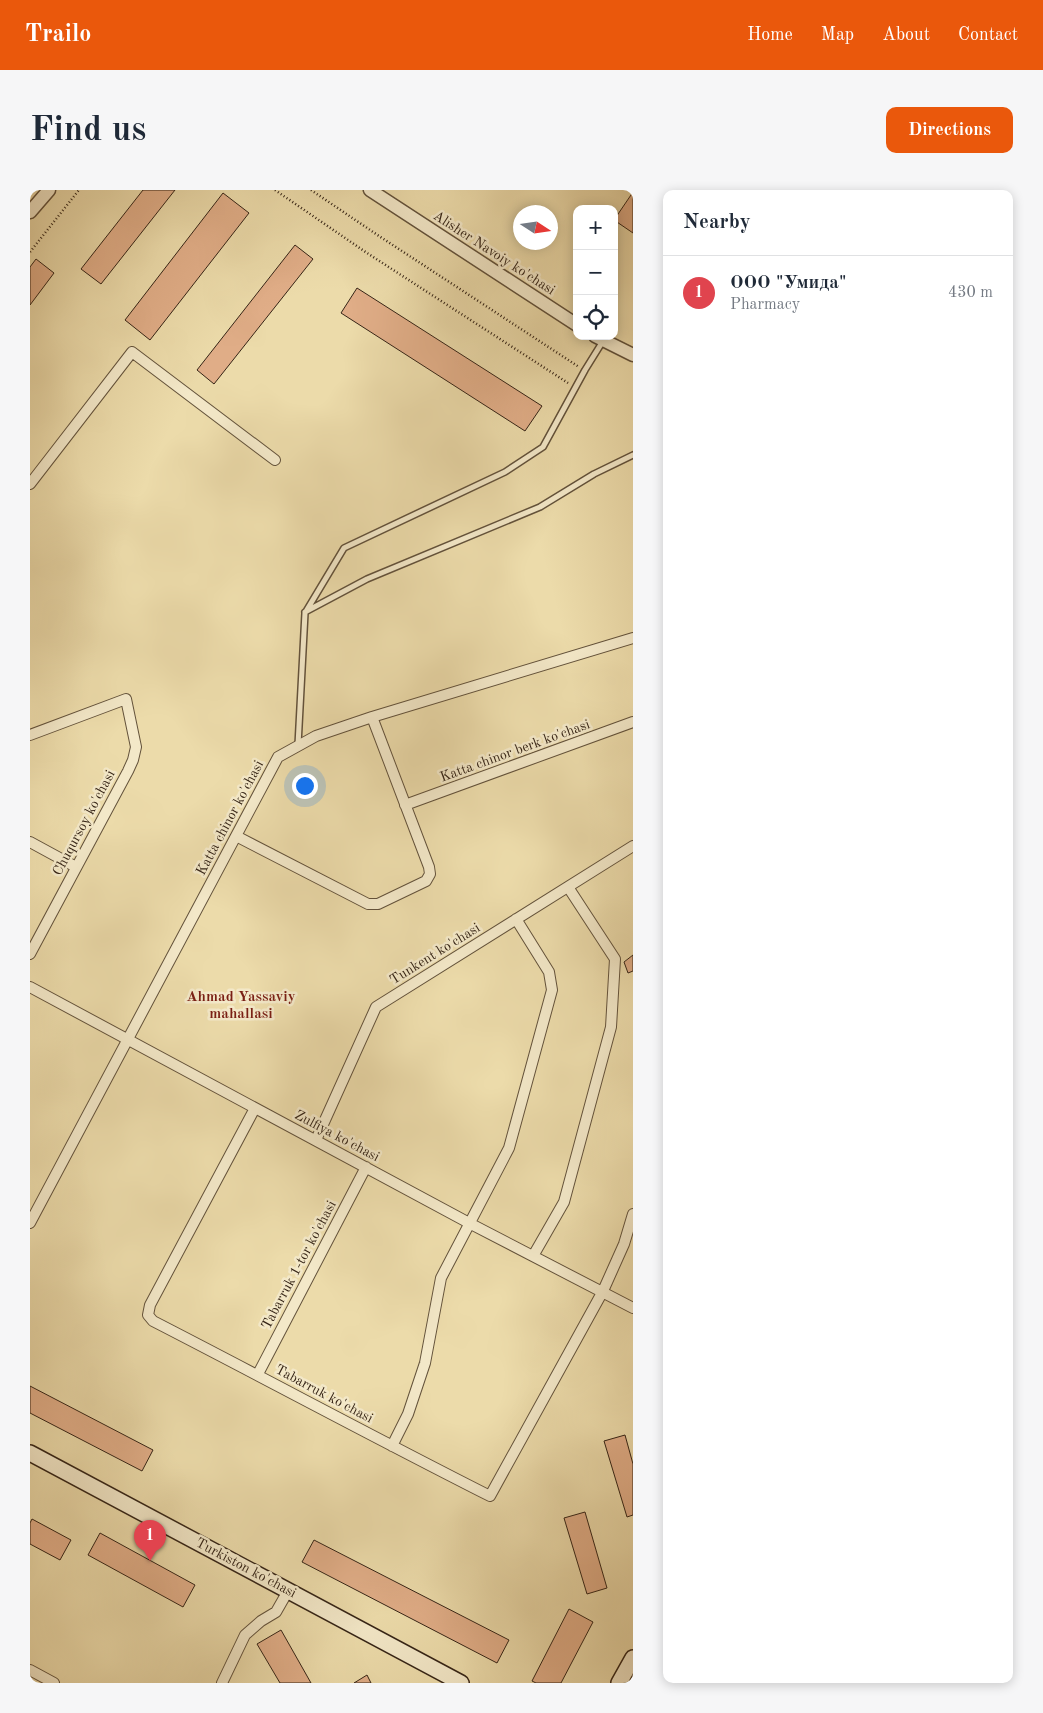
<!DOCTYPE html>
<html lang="en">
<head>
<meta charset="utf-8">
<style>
  body { margin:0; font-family:"Old Standard TT",serif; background:#f6f6f7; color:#1f2937 }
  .controls { position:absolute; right:15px; top:15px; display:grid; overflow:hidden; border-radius:10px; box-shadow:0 2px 12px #0003 }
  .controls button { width:45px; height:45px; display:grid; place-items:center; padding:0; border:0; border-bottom:1px solid #e0e1e3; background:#fff; color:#1f2937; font:25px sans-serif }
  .compass { position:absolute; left:483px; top:15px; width:45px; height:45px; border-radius:50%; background:#fff; box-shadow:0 2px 12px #0003; rotate:102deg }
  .you { position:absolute; left:274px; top:595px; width:18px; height:18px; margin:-12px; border:4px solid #fff; border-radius:50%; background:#1a73e8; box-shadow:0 0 0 8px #1a73e833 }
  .badge { display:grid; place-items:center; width:32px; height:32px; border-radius:50%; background:#ea580c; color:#fff; font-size:16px; font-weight:700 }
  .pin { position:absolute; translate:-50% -41px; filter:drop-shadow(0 1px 2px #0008) }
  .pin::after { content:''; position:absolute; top:26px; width:18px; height:15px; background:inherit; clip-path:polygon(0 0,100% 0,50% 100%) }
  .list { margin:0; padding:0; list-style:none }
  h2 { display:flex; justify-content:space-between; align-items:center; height:65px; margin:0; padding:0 20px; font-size:21px }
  h2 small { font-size:16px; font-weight:400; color:#747a83 }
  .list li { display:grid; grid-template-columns:32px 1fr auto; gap:15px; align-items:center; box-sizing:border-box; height:75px; padding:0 20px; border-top:1px solid #e0e1e3 }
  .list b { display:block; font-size:19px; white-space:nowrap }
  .list p { margin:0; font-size:16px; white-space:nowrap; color:#747a83 }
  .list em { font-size:16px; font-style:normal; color:#747a83 }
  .icon { flex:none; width:28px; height:28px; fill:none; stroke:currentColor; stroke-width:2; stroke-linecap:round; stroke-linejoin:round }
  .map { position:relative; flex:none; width:603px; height:1493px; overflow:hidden; border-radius:10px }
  header { display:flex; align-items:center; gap:30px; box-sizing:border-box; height:70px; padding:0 25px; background:#ea580c; color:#fff }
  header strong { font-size:24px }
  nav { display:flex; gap:28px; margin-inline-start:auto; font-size:18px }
  .intro { display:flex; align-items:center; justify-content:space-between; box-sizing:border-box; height:120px; padding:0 30px }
  h1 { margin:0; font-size:35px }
  .button { padding:12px 22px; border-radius:10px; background:#ea580c; color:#fff; font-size:18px; font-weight:700 }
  main { display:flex; gap:30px; padding:0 30px }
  aside { flex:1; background:#fff; border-radius:10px; box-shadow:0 2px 12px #0003 }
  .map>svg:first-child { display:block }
  .building { fill:#e0ad87; stroke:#352416 }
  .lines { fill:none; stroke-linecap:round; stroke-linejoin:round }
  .service-casing { stroke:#63523b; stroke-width:8 }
  .minor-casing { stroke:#63523b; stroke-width:12 }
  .tertiary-casing { stroke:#63523b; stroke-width:15 }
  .secondary-casing { stroke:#352416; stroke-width:18 }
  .path { stroke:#352416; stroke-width:2.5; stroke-dasharray:1 2.5; stroke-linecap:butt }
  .service { stroke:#f3e8c8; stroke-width:5 }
  .minor { stroke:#f3e8c8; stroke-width:10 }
  .tertiary { stroke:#f3e8c8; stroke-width:12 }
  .secondary { stroke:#f3e8c8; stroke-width:15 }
  .labels { text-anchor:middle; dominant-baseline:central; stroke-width:5; stroke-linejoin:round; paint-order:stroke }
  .street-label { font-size:14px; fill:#352416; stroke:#f3e8c8 }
  .neighbourhood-label { font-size:15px; font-weight:bold; fill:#7a1f14; stroke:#f3e8c8 }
</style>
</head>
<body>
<header>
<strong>Trailo</strong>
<nav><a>Home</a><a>Map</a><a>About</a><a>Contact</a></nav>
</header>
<div class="intro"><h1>Find us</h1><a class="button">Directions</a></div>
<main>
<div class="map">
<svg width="603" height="1493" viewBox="0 0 603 1493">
  <rect width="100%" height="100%" fill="#ecdbaa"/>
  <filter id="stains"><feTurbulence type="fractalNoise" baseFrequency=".004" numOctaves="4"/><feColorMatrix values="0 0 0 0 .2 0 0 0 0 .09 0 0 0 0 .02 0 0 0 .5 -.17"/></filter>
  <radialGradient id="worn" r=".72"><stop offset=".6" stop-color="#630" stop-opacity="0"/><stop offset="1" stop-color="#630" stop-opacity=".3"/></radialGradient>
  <path class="building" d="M 113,0 L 145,0 L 71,94 L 51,79 Z
    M 603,2 L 603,43 L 584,30 Z
    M 193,3 L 219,23 L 120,150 L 95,130 Z
    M 265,55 L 283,69 L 184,194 L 167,180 Z
    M 6,69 L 24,83 L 0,115 L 0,77 Z
    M 327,98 L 512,216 L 495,241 L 311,123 Z
    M 603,765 L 603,781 L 598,783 L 594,772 Z
    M 0,1196 L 123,1260 L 112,1281 L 0,1223 Z
    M 595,1245 L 603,1274 L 603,1325 L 597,1327 L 574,1251 Z
    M 555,1322 L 577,1398 L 557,1404 L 534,1328 Z
    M 2,1329 L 41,1350 L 30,1370 L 0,1354 L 0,1333 Z
    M 70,1343 L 165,1395 L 153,1417 L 58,1365 Z
    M 284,1350 L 479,1450 L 467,1473 L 272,1372 Z
    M 539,1419 L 563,1432 L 531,1493 L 506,1493 L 502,1491 Z
    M 251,1440 L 281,1493 L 250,1493 L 227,1454 Z
    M 337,1485 L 341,1493 L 324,1493 Z"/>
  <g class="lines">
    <defs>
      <path id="service" d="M 275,422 L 337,389 L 510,317 L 564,284 L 603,265
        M 268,555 L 275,423 L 314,358 L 475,282 L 513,257 L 555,180 L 573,151"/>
      <path id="minor" d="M 0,294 L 102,162 L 245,270
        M 0,545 L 96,509 L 106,557 L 103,570 L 98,581 L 0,764
        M 375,615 L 603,532
        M 206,646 L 338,714 L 348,714 L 396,691 L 400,684 L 399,677 L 342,527
        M 0,652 L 46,677
        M 0,797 L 441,1034 L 603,1118
        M 225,918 L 120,1115 L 118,1125 L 123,1131 C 236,1189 347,1249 460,1306 L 573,1101 L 594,1054 L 603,1024
        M 286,950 L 346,817 L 603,656
        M 0,1033 L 248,567 L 286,546 L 342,527 L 603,448
        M 503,1066 L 534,1012 L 581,837 L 585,769 L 538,697
        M 228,1184 L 336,977
        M 362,1256 L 378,1224 L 395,1173 L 411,1088 L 479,958 L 522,800 L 519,782 L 486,729
        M 0,1480 L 24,1493
        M 192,1493 L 215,1445 L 231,1431 L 246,1422 L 258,1401"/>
      <path id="tertiary" d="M 340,0 L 547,135
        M 0,22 L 19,0
        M 565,146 L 603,165"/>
      <path id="secondary" d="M 0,1263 L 431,1493
        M 589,1493 L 603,1468"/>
    </defs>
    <use href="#service" class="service-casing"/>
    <use href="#minor" class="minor-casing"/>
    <use href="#tertiary" class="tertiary-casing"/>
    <use href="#secondary" class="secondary-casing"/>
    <path class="path" d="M 245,0 L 337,63 L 538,193
      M 281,0 L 349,46 L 549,177
      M 0,62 L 49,0"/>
    <use href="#service" class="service"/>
    <use href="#minor" class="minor"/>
    <use href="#tertiary" class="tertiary"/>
    <use href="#secondary" class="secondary"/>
  </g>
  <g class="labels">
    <g class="street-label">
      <text transform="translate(464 63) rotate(33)">Alisher Navoiy ko'chasi</text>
      <text transform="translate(485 561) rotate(-20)">Katta chinor berk ko'chasi</text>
      <text transform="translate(200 628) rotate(-62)">Katta chinor ko'chasi</text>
      <text transform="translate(54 633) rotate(-62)">Chuqursoy ko'chasi</text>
      <text transform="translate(405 764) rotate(-32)">Tunkent ko'chasi</text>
      <text transform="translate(307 946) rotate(28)">Zulfiya ko'chasi</text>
      <text transform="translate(269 1075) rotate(-62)">Tabarruk 1-tor ko'chasi</text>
      <text transform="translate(294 1204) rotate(28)">Tabarruk ko'chasi</text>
      <text transform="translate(216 1378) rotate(28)">Turkiston ko'chasi</text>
    </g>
    <g class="neighbourhood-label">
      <text x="211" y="807">Ahmad Yassaviy<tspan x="211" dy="17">mahallasi</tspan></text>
    </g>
  </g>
  <rect width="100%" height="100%" filter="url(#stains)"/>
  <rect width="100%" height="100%" fill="url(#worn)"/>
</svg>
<div class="controls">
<button>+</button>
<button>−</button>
<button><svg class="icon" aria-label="locate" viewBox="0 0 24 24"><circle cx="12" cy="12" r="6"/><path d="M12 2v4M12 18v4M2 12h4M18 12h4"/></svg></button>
</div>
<svg class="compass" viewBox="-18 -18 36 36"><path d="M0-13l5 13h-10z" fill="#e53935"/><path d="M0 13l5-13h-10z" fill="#747a83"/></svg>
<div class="you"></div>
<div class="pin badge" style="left:120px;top:1371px;background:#e0444e">1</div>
</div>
<aside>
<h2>Nearby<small></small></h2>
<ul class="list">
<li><span class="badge" style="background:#e0444e">1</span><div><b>ООО &quot;Умида&quot;</b><p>Pharmacy</p></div><em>430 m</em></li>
</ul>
</aside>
</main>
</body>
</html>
